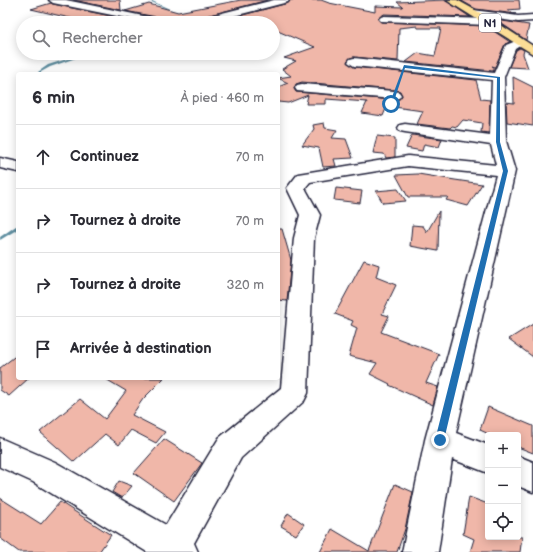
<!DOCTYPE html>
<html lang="fr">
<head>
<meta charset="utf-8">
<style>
  body { margin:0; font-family:"Balsamiq Sans",sans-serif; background:#f2f2f3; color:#2b2b33 }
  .controls { position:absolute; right:12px; bottom:12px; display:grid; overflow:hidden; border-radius:4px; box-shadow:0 2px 10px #0003 }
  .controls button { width:36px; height:36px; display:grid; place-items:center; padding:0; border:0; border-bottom:1px solid #e1e1e2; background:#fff; color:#2b2b33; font:20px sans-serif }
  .stop { position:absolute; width:12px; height:12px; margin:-9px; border:3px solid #1f6fb2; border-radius:50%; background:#fff }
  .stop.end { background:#1f6fb2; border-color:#fff; box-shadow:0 1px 4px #0008 }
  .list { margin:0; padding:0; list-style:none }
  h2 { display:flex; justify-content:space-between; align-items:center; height:52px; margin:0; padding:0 16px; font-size:17px }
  h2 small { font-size:13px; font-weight:400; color:#7c7c81 }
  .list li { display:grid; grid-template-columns:26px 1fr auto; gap:12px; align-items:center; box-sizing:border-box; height:64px; padding:0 16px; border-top:1px solid #e1e1e2 }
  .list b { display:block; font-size:15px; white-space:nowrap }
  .list em { font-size:13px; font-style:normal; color:#7c7c81 }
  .icon { flex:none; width:22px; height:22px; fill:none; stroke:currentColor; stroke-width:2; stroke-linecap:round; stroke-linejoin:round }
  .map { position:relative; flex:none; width:533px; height:552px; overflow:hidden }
  .search { position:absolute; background:#fff; box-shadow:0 2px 10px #0003; left:16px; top:16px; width:264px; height:44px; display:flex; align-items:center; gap:10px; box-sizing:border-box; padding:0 14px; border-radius:22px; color:#7c7c81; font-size:15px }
  .panel { position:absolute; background:#fff; box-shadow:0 2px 10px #0003; left:16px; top:72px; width:264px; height:308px; border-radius:4px }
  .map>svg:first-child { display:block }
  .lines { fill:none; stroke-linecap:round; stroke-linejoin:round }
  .stream { fill:#6090a2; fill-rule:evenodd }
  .building { fill:#f0b7a9; stroke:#22223b; fill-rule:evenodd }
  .minor-casing { stroke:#22223b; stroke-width:3 }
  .highway-casing { stroke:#22223b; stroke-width:3 }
  .minor { fill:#fff; fill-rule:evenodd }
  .highway { fill:#fcde96; fill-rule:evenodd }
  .route { fill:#1f6fb2 }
  .labels { text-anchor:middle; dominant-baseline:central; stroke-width:3; stroke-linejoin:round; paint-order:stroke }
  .shield { fill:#fff; stroke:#646476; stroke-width:1 }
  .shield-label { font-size:11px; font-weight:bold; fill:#22223b }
</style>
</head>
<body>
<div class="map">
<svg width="533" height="552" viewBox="0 0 533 552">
  <rect width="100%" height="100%" fill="#fff"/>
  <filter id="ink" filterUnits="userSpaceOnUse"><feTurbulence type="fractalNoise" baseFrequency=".025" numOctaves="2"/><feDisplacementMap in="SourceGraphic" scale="8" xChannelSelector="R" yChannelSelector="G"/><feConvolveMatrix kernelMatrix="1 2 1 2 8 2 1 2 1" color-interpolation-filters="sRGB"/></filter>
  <g filter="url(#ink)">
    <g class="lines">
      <path class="stream" d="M 147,0 L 150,0 L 176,12 L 174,12 Z
        M 86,53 L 90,53 L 50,67 L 41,72 L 41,74 L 39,74 L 38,72 L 48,65 Z
        M 16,226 L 18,226 L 18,229 L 0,240 L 0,237 Z"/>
    </g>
    <path class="building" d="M 73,0 L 120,0 L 121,10 Z
      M 241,0 L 268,0 L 202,17 L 167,19 L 125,11 L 149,4 L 178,12 Z
      M 290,0 L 321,0 L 329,3 L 375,12 L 375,6 L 403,7 L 397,2 L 445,0 L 470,17 L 384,14 L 378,19 L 381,22 L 486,26 L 510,42 L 505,44 L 495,67 L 492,66 L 495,68 L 493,71 L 406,62 L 418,53 L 435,56 L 441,28 L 418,28 L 417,26 L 399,28 L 398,61 L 354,57 L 350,58 L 347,61 L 354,67 L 476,80 L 481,99 L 490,100 L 489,133 L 481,132 L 482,123 L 463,120 L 457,127 L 452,126 L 450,128 L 417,124 L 423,111 L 387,106 L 383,116 L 362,113 L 367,102 L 326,99 L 326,104 L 306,104 L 308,95 L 288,103 L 278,102 L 278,87 L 288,83 L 278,78 L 291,76 L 282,69 L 296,61 L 284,58 L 315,47 L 273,29 L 273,23 L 213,23 L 288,3 ZM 302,82 L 394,90 L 400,91 L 402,96 L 399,99 L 394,100 L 296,92 L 294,89 L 296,84 Z
      M 460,0 L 519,0 L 520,9 L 507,10 L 516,14 L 476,9 Z
      M 51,3 L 53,4 L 144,23 L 74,23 L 74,19 L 31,9 Z
      M 496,20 L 529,25 L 526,40 Z
      M 520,48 L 524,50 L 523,54 L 528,68 L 509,67 L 516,50 Z
      M 513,77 L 533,87 L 533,126 L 507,122 L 506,102 L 514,103 Z
      M 324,123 L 325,128 L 337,130 L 332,138 L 346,139 L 353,158 L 334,159 L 336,166 L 323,167 L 319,148 L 302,145 L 314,129 L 313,125 Z
      M 412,135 L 442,139 L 439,147 L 424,144 L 422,151 L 406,148 Z
      M 377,136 L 395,138 L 395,157 L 386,158 L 384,154 L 373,153 Z
      M 418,174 L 455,180 L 482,184 L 468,206 L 446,200 L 448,197 L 408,197 L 396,175 Z
      M 336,188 L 362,191 L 360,203 L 334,200 Z
      M 398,189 L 406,201 L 383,203 L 376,191 Z
      M 439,211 L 438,251 L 410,246 L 412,225 L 423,226 L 427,232 Z
      M 278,229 L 282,229 L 291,260 L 287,301 L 278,300 Z
      M 364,260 L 379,265 L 376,277 L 396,285 L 382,314 L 389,316 L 381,332 L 439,354 L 426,383 L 438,387 L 433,405 L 389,385 L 390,384 L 370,374 L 377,363 L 349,356 L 357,328 L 351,325 L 353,321 L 335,314 Z
      M 533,324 L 533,357 L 509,339 Z
      M 18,354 L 18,378 L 29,378 L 9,396 L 0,390 L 0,368 Z
      M 104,378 L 164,378 L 143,399 L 132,415 L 165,432 L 156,443 L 131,430 L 119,445 L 105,434 L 74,462 L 40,432 L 80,399 L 105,419 L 126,391 Z
      M 488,407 L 533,426 L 533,453 L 518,447 L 518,435 L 491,435 L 480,430 Z
      M 164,439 L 202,463 L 174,501 L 134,473 Z
      M 119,481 L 132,486 L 122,498 L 112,492 Z
      M 395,484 L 413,492 L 405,529 L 397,552 L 320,552 L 332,529 L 369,551 Z
      M 469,497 L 488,504 L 488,537 L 522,537 L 520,552 L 470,552 L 474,539 L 463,534 Z
      M 0,498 L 41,524 L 60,502 L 111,535 L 99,552 L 19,552 L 0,538 Z
      M 288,513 L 304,524 L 296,535 L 281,526 Z"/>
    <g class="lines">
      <defs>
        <path id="minor" d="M 49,0 L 66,0 L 167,21 L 202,18 L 274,0 L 289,0 L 288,2 L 207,23 L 151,23 L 53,3 Z
          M 473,10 L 518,16 L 533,15 L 533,21 L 518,22 L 470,15 L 470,11 Z
          M 384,16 L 489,19 L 494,22 L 489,25 L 381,21 L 379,19 L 381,17 Z
          M 521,39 L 526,42 L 515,49 L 504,77 L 506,141 L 515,171 L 456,433 L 488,445 L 488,473 L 452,459 L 438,552 L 402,552 L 425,440 L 496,175 L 408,166 L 310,182 L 305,188 L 320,215 L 314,238 L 308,393 L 304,401 L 241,458 L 194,543 L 198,552 L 147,552 L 33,482 L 0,467 L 0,438 L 55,462 L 166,525 L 219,438 L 281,388 L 294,238 L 300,215 L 287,188 L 298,174 L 408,156 L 496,165 L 491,145 L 405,132 L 400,131 L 398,128 L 400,125 L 405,124 L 490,135 L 492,80 L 354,66 L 348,62 L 350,59 L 354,58 L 494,73 L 506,45 Z
          M 302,84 L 394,91 L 399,92 L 401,95 L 399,98 L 394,99 L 297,91 L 295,88 L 297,85 Z
          M 0,158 L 18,162 L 18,172 L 0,168 Z
          M 518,456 L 533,462 L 533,492 L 518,486 Z"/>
        <path id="highway" d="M 446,0 L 457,0 L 493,20 L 533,46 L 533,54 Z"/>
      </defs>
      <use href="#minor" class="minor-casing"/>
      <use href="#highway" class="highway-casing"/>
      <use href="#minor" class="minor"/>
      <use href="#highway" class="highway"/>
    </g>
  </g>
  <path class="route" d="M 404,65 L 500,77 L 500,142 L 508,171 L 444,440 L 440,444 L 435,440 L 503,171 L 496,142 L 497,78 L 405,68 L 393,104 L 389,105 Z"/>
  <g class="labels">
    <rect class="shield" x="479" y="14" width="22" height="18" rx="3"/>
    <g class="shield-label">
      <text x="490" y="23">N1</text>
    </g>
  </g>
</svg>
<div class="controls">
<button>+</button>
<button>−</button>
<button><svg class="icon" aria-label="locate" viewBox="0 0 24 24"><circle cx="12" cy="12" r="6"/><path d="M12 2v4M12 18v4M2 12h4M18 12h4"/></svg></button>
</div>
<div class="stop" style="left:391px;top:104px"></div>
<div class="stop end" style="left:440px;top:440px"></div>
<div class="search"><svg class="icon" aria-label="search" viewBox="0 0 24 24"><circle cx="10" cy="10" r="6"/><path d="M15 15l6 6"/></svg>Rechercher</div>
<section class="panel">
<h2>6 min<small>À pied · 460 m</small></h2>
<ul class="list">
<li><svg class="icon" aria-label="ahead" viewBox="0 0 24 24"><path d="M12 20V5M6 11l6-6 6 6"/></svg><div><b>Continuez</b></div><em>70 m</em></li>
<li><svg class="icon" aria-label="right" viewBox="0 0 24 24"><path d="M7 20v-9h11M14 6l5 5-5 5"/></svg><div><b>Tournez à droite</b></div><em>70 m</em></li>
<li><svg class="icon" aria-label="right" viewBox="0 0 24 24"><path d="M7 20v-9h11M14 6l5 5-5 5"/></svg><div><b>Tournez à droite</b></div><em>320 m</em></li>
<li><svg class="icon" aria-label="arrive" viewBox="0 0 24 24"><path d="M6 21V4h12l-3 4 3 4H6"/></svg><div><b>Arrivée à destination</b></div></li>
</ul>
</section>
</div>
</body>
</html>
